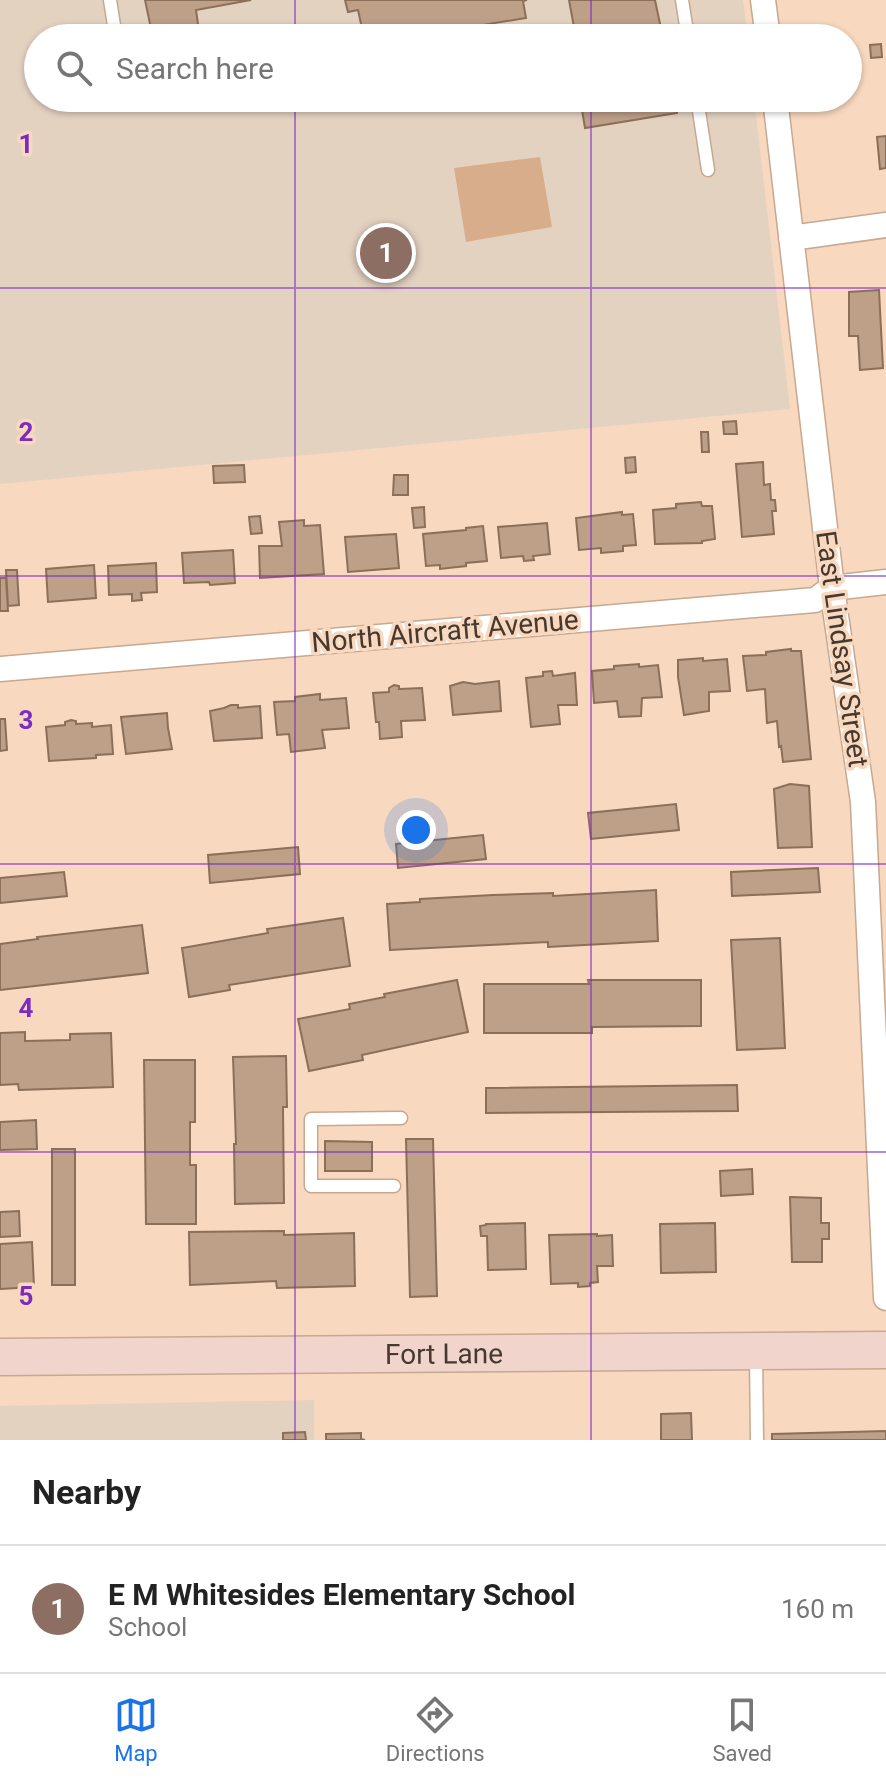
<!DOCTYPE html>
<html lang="en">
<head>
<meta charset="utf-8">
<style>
  body { margin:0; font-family:Roboto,sans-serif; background:#f6f6f6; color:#222 }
  .you { position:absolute; left:416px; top:830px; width:28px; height:28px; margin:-20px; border:6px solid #fff; border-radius:50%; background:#1a73e8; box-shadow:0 0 0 12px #1a73e833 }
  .badge { display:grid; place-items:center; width:52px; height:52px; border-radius:50%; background:#1a73e8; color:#fff; font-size:26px; font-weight:700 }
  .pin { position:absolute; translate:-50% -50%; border:4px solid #fff; box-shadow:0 2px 8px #0006 }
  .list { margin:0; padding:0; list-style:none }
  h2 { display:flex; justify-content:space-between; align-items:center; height:104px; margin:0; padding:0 32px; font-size:34px }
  h2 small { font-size:26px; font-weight:400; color:#767676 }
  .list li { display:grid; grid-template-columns:52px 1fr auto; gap:24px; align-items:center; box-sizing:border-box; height:128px; padding:0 32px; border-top:2px solid #e0e0e0 }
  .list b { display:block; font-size:30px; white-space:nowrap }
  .list p { margin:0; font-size:26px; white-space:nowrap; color:#767676 }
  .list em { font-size:26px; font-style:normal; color:#767676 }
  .icon { flex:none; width:44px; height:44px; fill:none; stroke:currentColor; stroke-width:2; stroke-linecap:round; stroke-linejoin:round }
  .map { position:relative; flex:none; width:886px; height:1440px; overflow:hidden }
  .search { position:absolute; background:#fff; box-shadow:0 2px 6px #0004; left:24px; right:24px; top:24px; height:88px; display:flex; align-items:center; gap:20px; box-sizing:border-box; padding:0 28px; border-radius:44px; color:#767676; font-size:30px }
  .sheet { height:232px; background:#fff }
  nav { display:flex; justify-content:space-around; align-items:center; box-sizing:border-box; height:112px; border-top:2px solid #e0e0e0; background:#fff; font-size:22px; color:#767676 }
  nav a { display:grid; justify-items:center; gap:4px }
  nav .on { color:#1a73e8 }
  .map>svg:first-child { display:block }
  .education { fill:#e4d2c1 }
  .green { fill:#d8ad8b }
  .building { fill:#be9f88; stroke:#8c6f59; stroke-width:2 }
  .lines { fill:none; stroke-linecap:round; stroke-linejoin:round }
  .service-casing { stroke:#c7a890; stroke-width:15 }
  .minor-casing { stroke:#c7a890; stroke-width:27 }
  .secondary-casing { stroke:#c7a890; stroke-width:39 }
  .service { stroke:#fff; stroke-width:12 }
  .minor { stroke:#fff; stroke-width:24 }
  .secondary { stroke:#f1d4cc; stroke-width:36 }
  .grid { fill:none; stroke:#7b2cbf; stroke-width:2; stroke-opacity:0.55 }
  .labels { text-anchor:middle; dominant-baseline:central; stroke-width:7; stroke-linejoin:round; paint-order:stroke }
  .street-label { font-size:28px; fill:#46392f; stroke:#f8d8bf }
  .grid-label { font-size:26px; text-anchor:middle; font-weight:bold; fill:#7b2cbf; stroke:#f8d8bf; stroke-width:7; stroke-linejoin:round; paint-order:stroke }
</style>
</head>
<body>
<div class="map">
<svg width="886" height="1440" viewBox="0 0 886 1440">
  <rect width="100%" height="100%" fill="#f8d8bf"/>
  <path class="education" d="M 0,0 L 743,0 L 748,38 L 38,38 L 38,98 L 754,98 L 790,409 L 0,484 Z
    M 314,1400 L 314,1440 L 0,1440 L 0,1406 Z"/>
  <path class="green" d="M 540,157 L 552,227 L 466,242 L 454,168 Z"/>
  <path class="building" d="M 145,0 L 251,0 L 196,10 L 200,38 L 153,38 Z
    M 345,0 L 527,0 L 523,1 L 526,18 L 446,31 L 448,38 L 364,38 L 358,10 L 348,12 Z
    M 569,0 L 655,0 L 663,38 L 576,38 Z
    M 881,44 L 882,57 L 871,58 L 870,45 Z
    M 580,98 L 674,98 L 677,113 L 585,128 Z
    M 886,136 L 886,168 L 880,169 L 877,137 Z
    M 879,290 L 883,368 L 860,370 L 858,336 L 849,336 L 849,292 Z
    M 736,421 L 737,434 L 724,434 L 723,422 Z
    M 701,432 L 708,432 L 709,452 L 702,452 Z
    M 635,457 L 636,472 L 626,473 L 625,458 Z
    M 763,462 L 764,485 L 770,484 L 771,500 L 775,500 L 776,511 L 772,511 L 774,534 L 742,537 L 736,464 Z
    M 244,465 L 245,482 L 214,483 L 213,466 Z
    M 394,475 L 408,475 L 408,495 L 393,495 Z
    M 701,502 L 702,506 L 712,506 L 715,539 L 702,541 L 702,543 L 655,544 L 653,510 L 676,508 L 676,504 Z
    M 424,507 L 425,527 L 414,528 L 412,508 Z
    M 622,512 L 622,515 L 633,514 L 636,545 L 623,546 L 623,551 L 601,553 L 601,548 L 579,550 L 576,518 Z
    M 260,516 L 262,533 L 251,534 L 249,517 Z
    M 304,520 L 304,526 L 320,525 L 324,574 L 260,578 L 259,546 L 282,546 L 279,522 Z
    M 547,523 L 550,554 L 533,556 L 534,560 L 524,561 L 523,556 L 501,558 L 498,527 Z
    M 483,526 L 487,561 L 466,563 L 466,566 L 440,569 L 440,565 L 426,566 L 423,534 L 466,530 L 466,528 Z
    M 396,534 L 399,568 L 348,572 L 345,537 Z
    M 233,550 L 235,583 L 210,585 L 209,582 L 184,583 L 182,553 Z
    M 156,563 L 157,592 L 141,593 L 142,600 L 132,601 L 132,594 L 109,595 L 108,566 Z
    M 94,565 L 96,598 L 48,602 L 46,569 Z
    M 6,570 L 17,570 L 19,605 L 8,606 Z
    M 0,578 L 6,578 L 8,611 L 0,611 Z
    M 791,649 L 791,651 L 801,651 L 811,759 L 783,762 L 781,746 L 779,747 L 777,721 L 767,723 L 765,689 L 747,691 L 743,656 L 766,655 L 766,652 Z
    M 703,658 L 703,661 L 727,659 L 730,691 L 709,692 L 709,711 L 684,715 L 678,677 L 678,660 Z
    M 639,664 L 639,667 L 658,665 L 662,697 L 642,698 L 641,716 L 619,717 L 617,701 L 594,703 L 592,671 L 614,669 L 614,666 Z
    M 552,671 L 553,676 L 575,673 L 577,705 L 558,705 L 560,724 L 531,727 L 526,678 L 543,676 L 543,672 Z
    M 499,681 L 501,711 L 453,715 L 450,686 L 463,682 L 475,684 Z
    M 394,685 L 399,686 L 399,689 L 422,688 L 425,720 L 401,721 L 402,737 L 380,739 L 379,722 L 376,722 L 373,693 L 389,692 L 389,688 Z
    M 320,694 L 320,700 L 346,698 L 349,728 L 322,730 L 325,748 L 291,752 L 289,734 L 277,735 L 274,702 L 295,701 L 295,697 Z
    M 231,705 L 238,705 L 238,708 L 260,706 L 262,738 L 214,741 L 210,711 L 224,708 Z
    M 167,713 L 168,728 L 172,749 L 126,754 L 121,717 Z
    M 0,719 L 5,719 L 7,750 L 0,751 Z
    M 71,720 L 76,721 L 76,724 L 92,723 L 92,727 L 111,725 L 113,754 L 96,755 L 96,758 L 49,761 L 46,727 L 65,725 L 65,722 Z
    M 790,784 L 809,786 L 812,847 L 778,848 L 774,789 Z
    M 676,804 L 679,830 L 591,839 L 588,813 Z
    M 483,835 L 486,859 L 398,868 L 396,844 Z
    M 298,847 L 300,874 L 210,883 L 208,855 Z
    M 818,868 L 820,892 L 732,896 L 731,872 Z
    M 64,872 L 67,896 L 0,903 L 0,878 Z
    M 656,890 L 658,941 L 548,947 L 548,942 L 390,950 L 387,904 L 420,902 L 420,899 L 493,895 L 553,893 L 553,896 Z
    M 343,918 L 350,966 L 229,985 L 230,990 L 189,997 L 182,948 L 268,933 L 267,929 Z
    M 142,925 L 148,973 L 0,990 L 0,944 L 38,939 L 37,937 Z
    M 780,938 L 785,1048 L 737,1050 L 731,940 Z
    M 457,980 L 468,1032 L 362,1055 L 363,1060 L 309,1071 L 298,1019 L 350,1009 L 349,1004 L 385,997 L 384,994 Z
    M 588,980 L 701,980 L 701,1026 L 592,1027 L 592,1033 L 484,1033 L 484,984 L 589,984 Z
    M 25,1032 L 25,1041 L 70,1040 L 70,1034 L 111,1033 L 113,1087 L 19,1090 L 18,1084 L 0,1085 L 0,1033 Z
    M 286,1056 L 287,1107 L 283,1107 L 284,1203 L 235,1204 L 234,1144 L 236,1144 L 233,1057 Z
    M 144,1060 L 195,1060 L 195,1122 L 190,1122 L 190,1165 L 196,1165 L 196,1224 L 146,1224 Z
    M 737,1085 L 738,1111 L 486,1113 L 486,1088 Z
    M 36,1120 L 37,1149 L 0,1150 L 0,1122 Z
    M 406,1139 L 433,1139 L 437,1296 L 410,1297 Z
    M 325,1141 L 372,1142 L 372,1171 L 325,1171 Z
    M 52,1149 L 75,1149 L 75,1285 L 52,1285 Z
    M 752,1169 L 753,1194 L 721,1196 L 720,1171 Z
    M 790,1197 L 821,1198 L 821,1223 L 829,1223 L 829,1239 L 822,1239 L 822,1262 L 792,1262 Z
    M 19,1211 L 20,1236 L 0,1237 L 0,1212 Z
    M 525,1223 L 526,1269 L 488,1270 L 487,1236 L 481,1236 L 480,1226 L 486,1225 L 486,1224 Z
    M 715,1223 L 716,1272 L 661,1273 L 660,1224 Z
    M 284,1231 L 284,1235 L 354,1233 L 355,1286 L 277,1288 L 276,1281 L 190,1285 L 189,1232 Z
    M 597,1234 L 597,1236 L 612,1235 L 613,1266 L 597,1266 L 598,1282 L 590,1283 L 590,1286 L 578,1287 L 578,1283 L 551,1284 L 549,1235 Z
    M 32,1242 L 34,1287 L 0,1289 L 0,1244 Z
    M 691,1413 L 692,1440 L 661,1440 L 661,1414 Z
    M 886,1431 L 886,1440 L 772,1440 L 772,1434 Z
    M 305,1432 L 306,1440 L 283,1440 L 283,1433 Z
    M 361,1433 L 361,1439 L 365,1440 L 326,1440 L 326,1434 Z"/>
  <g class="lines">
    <defs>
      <path id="service" d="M 110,0 L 116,38
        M 682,0 L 688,38
        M 126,98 L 127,100
        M 697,98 L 708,170
        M 394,1186 L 311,1186 L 311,1119 L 401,1118
        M 756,1354 L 757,1440"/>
      <path id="minor" d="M 763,0 L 768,38
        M 775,98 L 832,588 L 863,802 L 886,1298
        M 791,238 L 886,225
        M 0,669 L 815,600 L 832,588 L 886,582"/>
      <g id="secondary">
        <path id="s1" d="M 0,1357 L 886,1350"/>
      </g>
    </defs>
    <use href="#service" class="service-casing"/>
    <use href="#minor" class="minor-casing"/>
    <use href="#secondary" class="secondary-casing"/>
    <use href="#service" class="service"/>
    <use href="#minor" class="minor"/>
    <use href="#secondary" class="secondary"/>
  </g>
  <path class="grid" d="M 295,0 L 295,38M 591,0 L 591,38M 295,98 L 295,1440M 591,98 L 591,1440M 0,288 L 886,288M 0,576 L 886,576M 0,864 L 886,864M 0,1152 L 886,1152"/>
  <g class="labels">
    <g class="street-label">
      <text transform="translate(445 631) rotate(-5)">North Aircraft Avenue</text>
      <text transform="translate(842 649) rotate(82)">East Lindsay Street</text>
      <text stroke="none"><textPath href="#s1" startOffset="444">Fort Lane</textPath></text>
    </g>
  </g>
  <g class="grid-label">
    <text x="26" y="153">1</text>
    <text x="26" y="441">2</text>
    <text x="26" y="729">3</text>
    <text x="26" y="1017">4</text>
    <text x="26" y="1305">5</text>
  </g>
</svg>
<div class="you"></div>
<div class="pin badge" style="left:386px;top:253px;background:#8d6e63">1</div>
<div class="search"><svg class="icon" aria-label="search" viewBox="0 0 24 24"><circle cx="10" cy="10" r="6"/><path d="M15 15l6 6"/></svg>Search here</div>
</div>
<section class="sheet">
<h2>Nearby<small></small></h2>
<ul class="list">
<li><span class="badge" style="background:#8d6e63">1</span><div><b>E M Whitesides Elementary School</b><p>School</p></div><em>160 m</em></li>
</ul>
</section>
<nav>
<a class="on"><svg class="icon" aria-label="map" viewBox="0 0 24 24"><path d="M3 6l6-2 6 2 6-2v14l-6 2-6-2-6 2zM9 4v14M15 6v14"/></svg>Map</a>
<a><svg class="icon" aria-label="directions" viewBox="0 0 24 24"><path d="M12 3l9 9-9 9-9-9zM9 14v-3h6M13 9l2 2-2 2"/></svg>Directions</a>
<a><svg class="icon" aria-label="saved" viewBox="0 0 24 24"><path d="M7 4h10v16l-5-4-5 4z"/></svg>Saved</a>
</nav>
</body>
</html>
